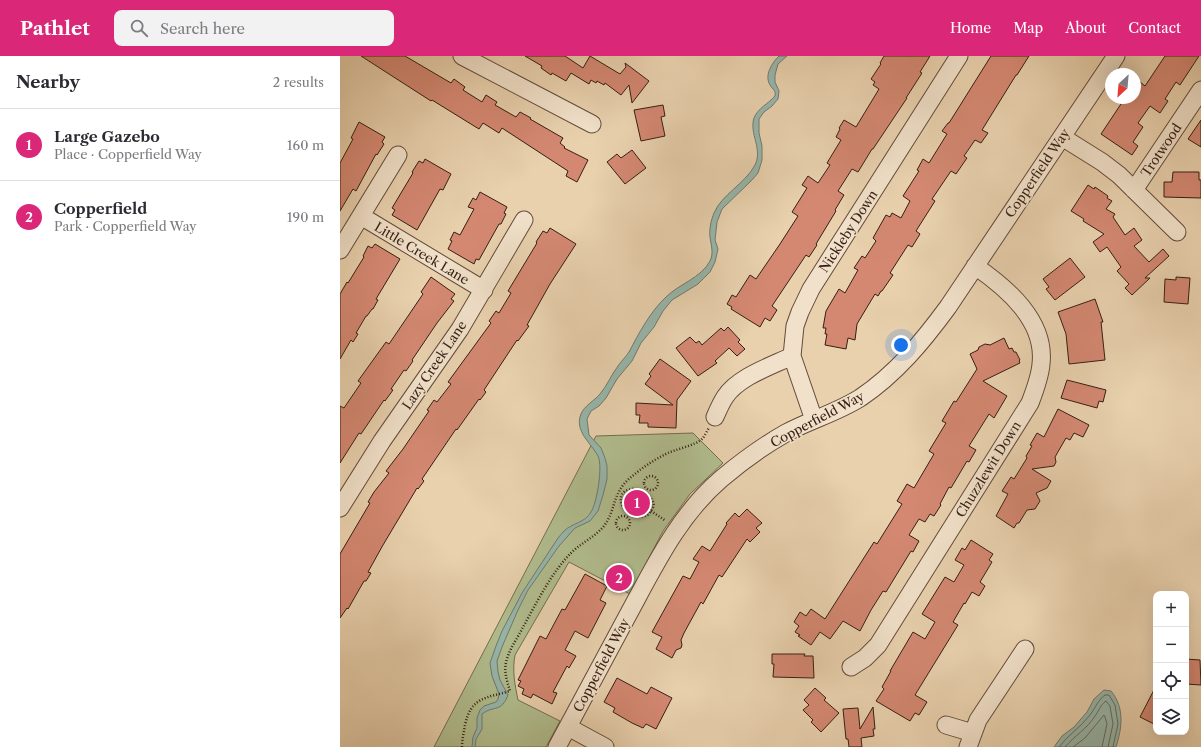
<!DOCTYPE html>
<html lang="en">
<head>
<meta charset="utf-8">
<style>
  body { margin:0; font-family:"Libre Caslon Text",serif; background:#f2f2f3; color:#2b2b33 }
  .controls { position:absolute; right:12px; bottom:12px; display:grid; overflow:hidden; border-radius:8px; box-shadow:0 4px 16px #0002 }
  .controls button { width:36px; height:36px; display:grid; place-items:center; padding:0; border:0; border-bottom:1px solid #e1e1e2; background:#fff; color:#2b2b33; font:20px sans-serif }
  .compass { position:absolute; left:765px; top:12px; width:36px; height:36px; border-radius:50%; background:#fff; box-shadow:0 4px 16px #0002; rotate:206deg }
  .you { position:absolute; left:561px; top:289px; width:14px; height:14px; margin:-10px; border:3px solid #fff; border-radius:50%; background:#1a73e8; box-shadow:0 0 0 6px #1a73e833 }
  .badge { display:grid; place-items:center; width:26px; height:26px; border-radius:50%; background:#db2777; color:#fff; font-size:13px; font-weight:700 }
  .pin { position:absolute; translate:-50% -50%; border:2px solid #fff; box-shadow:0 1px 4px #0006 }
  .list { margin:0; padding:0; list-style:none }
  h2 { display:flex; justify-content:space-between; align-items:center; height:52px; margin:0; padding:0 16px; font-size:17px }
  h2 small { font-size:13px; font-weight:400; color:#7c7c81 }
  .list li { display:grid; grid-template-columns:26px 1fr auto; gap:12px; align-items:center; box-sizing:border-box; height:72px; padding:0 16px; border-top:1px solid #e1e1e2 }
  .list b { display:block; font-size:15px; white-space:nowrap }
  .list p { margin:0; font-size:13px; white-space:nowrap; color:#7c7c81 }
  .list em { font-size:13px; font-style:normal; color:#7c7c81 }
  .icon { flex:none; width:22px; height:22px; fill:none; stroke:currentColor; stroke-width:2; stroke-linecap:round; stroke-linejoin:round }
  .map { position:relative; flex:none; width:861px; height:691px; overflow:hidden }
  header { display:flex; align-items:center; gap:24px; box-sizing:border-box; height:56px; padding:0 20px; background:#db2777; color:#fff }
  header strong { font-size:19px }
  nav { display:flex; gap:22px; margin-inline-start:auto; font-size:14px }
  .search { width:280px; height:36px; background:#f2f2f3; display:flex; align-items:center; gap:10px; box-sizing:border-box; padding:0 14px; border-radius:8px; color:#7c7c81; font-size:15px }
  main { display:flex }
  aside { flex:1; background:#fff }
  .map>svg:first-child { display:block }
  .green { fill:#b1bd8e; stroke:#746e50 }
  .water { fill:#97b7ac; stroke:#707a6f }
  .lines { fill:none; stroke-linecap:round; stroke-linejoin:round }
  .shore { stroke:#666a60; stroke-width:1 }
  .building { fill:#d48872; stroke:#361e13 }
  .minor-casing { stroke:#634b3a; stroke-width:19 }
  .path { stroke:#361e13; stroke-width:2.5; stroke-dasharray:1 2; stroke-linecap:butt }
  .minor { stroke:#f1e1ca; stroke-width:17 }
  .labels { text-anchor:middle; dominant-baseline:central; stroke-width:3; stroke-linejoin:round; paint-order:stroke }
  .street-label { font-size:13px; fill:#361e13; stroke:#f1e1ca }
</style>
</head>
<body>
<header>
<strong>Pathlet</strong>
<div class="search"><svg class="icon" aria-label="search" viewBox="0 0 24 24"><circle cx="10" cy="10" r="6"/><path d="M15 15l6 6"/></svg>Search here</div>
<nav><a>Home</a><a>Map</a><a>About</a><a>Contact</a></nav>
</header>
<main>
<aside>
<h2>Nearby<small>2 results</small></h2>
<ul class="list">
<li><span class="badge">1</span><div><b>Large Gazebo</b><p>Place · Copperfield Way</p></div><em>160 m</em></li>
<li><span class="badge">2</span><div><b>Copperfield</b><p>Park · Copperfield Way</p></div><em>190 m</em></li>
</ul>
</aside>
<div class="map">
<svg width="861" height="691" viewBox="0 0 861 691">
  <rect width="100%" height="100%" fill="#e9d1ae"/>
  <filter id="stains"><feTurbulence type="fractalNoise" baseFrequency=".005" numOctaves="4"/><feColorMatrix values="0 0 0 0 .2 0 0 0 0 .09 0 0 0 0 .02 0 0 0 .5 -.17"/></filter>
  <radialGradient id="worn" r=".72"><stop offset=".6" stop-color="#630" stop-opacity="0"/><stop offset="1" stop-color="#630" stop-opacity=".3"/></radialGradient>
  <path class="green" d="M 353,377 L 383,407 L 350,438 L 323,475 L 290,538 L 229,506 L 175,599 C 172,615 175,629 178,644 L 220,665 L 206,691 L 94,691 L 256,380 Z"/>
  <path class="water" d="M 439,0 L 447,0 L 438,8 L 435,19 L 435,26 L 439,35 L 438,43 L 432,50 L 424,56 L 419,63 L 419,77 L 422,90 L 422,104 L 418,117 L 411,125 L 382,153 L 377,166 L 375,184 L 378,193 L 375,206 L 370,216 L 358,228 L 332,244 L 323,255 L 314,271 L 301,287 L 292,305 L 277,323 L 266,342 L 259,350 L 251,355 L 247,363 L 249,379 L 261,392 L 265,402 L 267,410 L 267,423 L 263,439 L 258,455 L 250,465 L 235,472 L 219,490 L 188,534 L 178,554 L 162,591 L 157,605 L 158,616 L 160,624 L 168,639 C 161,657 154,649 142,658 L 142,673 L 136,683 L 135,691 L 132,691 L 133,681 L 137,672 L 137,662 L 140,654 L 144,650 L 156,646 L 158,643 L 159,638 L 152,620 L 150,607 L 156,590 L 162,575 L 182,537 L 218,482 C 220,480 222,477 224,475 C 232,467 245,467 251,456 C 257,447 263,410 258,400 C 251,387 234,375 241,358 C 244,350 254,345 260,338 C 267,330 271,319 278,310 C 281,305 286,301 289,296 C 299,277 310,256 326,241 C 339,228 361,222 370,205 C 374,197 371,189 370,181 C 369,174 371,164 374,157 C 382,138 405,128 415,109 C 423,93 409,78 414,62 C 418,52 428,48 435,40 C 436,34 433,34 430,29 C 424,19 432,7 439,0 Z
    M 764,634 L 771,635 C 785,652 782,672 776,691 L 714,691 L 722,680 L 734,671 L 747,656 L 754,643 Z"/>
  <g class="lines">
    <path class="shore" d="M 719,691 C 728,679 741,671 750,659 C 756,651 758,644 765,639 L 769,639 L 775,649 L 778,668 L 773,691
      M 725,691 C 734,680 747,673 755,660 C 759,655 760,649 766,645 L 770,650 L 773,668 L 768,691
      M 733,691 L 745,682 L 764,659 L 765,661 L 767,668 L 762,691"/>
  </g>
  <path class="building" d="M 21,0 L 65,0 L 111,27 L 114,23 L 125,31 L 123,34 L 142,46 L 146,39 L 157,46 L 155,49 L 176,61 L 180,56 L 191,62 L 190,63 L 223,82 L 220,87 L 225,91 L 224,92 L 248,104 L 237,126 L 226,120 L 228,115 L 162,72 L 159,77 L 143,67 L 139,73 L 92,44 L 91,45 Z
    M 185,0 L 225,0 L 243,12 L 250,0 L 280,18 L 286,11 L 285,7 L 309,25 L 292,47 L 289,29 L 281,39 L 265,27 L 264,29 L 257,25 L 256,27 L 251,24 L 249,28 L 231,17 L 226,25 L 212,17 L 211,19 L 201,12 L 202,10 Z
    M 544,0 L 590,0 L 580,16 L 582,17 L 566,42 L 567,42 L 533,93 L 532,93 L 518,116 L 512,113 L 498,135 L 504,139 L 495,154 L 496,155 L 476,188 L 477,189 L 469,201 L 466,199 L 432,250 L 437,254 L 430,265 L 425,262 L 420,271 L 391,253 L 392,251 L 387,248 L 392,239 L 396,241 L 410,219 L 416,223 L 440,188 L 458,160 L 452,156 L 467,132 L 462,129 L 468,120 L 478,127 L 490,109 L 487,107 L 501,84 L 496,81 L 500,73 L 499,72 L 504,64 L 516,71 L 539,33 L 533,29 L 535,26 L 531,23 L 541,8 L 540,7 Z
    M 651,0 L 689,0 L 677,19 L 676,19 L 642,74 L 648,77 L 641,87 L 635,84 L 624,100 L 627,102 L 616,118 L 611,115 L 592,143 L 595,145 L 576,175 L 580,178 L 572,191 L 568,189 L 550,217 L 553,219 L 542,235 L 541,235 L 538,240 L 535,238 L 517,268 L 515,284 L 508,282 L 506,293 L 485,289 L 487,278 L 485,278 L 486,272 L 483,272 L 486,255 L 499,233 L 505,237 L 518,214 L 514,212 L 522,200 L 525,202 L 536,185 L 533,182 L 546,159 L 550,161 L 552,157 L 561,162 L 570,145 L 563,140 L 579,115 L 577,114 L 583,103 L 589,107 L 607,78 L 602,75 L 608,67 L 609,67 Z
    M 825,0 L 859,0 L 840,29 L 836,26 L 825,43 L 828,45 L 820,57 L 810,50 L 798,67 L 803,71 L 793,86 L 798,90 L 792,99 L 761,78 L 785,42 L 795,42 L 795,34 L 800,26 L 805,30 Z
    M 323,49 L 325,60 L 321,61 L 325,80 L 301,85 L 294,54 Z
    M 861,64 L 861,91 L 848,83 Z
    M 19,66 L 45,81 L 42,86 L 44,88 L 37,99 L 36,98 L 16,135 L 13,133 L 0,155 L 0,107 L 13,83 L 11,82 Z
    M 292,94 L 306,112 L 285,128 L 267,106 L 277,98 L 281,102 Z
    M 85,103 L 111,118 L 103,134 L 100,133 L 77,174 L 52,159 L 55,154 L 52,152 L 73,117 L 72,116 L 79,105 L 83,107 Z
    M 833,116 L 859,116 L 859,124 L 861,124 L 861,142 L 824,141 L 824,126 L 832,126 Z
    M 748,129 L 754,133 L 755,131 L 768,140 L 767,142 L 772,145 L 766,153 L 775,158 L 773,161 L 785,179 L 794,172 L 802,184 L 794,190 L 809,206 L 823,193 L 829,200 L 805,222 L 810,222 L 792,239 L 785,232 L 789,228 L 777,215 L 781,211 L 767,191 L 760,196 L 753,186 L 764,178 L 743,165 L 744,163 L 731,155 Z
    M 140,136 L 167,151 L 164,157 L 166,158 L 161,168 L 159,168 L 139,204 L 136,203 L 134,208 L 108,193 L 112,185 L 110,184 L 114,176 L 120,179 L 134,153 L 128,151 L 133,142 L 136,144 Z
    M 210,172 L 236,188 L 210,228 L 187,269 L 189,270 L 178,285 L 177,284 L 144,334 L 146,336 L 140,344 L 139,343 L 117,374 L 116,373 L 82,423 L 84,425 L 78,433 L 77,432 L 43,489 L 28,516 L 31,517 L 26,525 L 24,525 L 8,553 L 7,552 L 0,562 L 0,498 L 30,447 L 28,446 L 34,436 L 49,417 L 46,415 L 63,393 L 89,355 L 87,354 L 94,344 L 97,346 L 111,328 L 108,326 L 151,267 L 149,265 L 156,255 L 159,257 L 171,237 L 168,235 L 197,187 L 196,186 L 203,175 L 207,177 Z
    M 35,188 L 60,203 L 36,243 L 38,244 L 33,253 L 32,253 L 27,260 L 26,260 L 16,277 L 18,278 L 13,286 L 11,284 L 0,303 L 0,238 L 7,226 L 8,227 L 24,201 L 23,200 L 28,190 L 32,192 Z
    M 730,202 L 745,221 L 715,244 L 706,233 L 709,231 L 703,223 Z
    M 91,221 L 115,238 L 111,243 L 114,245 L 97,267 L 72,304 L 73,305 L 66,315 L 64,314 L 51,333 L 53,334 L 45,345 L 44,344 L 21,378 L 19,377 L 0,407 L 0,350 L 4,352 L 21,327 L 18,325 L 46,286 L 49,288 L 83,238 L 81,236 Z
    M 836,221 L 850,222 L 848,248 L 824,246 L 825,223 L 836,224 Z
    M 755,243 L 763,266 L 761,266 L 765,304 L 729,308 L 726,278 L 718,256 Z
    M 388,271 L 400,284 L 398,286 L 405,293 L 397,300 L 389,292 L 375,305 L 377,307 L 358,320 L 336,292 L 350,281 L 356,287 L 359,285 L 362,289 L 381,272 L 384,275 Z
    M 664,282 L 669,293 L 672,292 L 674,296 L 676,296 L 680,304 L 679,305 L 680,307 L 643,325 L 667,340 L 654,362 L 649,358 L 629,390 L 636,394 L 629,406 L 627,405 L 611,432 L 609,431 L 600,448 L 601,449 L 594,460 L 590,458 L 585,466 L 579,463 L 569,479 L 579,485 L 573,496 L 571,495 L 546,536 L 543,535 L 531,554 L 520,575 L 503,565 L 490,583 L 480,576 L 471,589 L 458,580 L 460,579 L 455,576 L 459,570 L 454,566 L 460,556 L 466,560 L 471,553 L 485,563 L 534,486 L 537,488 L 562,448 L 557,445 L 567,428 L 574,432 L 594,398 L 589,395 L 606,367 L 602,365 L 614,345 L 616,346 L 637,313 L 630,298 L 638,294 L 639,291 L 645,288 L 650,289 Z
    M 320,303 L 351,325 L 337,344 L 336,372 L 308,371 L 308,367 L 299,367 L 300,359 L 296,359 L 296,347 L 333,349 L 305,328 L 311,320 L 309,318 Z
    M 727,324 L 766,334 L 763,346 L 759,345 L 757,352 L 721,342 Z
    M 718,353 L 749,369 L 743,381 L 734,377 L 730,384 L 726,382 L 715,401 L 716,406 L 714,410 L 692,413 L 711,425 L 707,432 L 696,437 L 700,445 L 695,453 L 687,454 L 679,467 L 677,467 L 674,472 L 656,460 L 668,438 L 662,435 L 671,421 L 674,423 L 687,402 L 686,400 L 692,390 L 690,389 L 697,377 L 704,381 Z
    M288 447a9 9 0 1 1 18 0a9 9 0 1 1-18 0Z
    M 407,453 L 422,467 L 416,472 L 420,476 L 410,486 L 407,483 L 382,521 L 379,519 L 363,548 L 361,546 L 344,577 L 341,584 L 342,589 L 341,592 L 336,594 L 332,602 L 316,593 L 322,581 L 312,576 L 343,520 L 350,523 L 359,506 L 353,503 L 362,490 L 370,495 L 387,468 L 386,467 L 395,457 L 399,461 Z
    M 631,484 L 653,498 L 649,504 L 652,506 L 640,526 L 645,530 L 639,540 L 632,536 L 625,548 L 624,547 L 613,566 L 618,569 L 575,639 L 587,646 L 579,659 L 575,657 L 570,665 L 536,645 L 544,633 L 542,631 L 551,615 L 550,615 L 573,576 L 585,583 L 595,566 L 582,558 L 605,521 L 614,526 L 624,509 L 615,504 L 622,492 L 625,494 Z
    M 245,518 L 267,530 L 260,544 L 266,547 L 248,582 L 235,575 L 225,594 L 236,600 L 229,612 L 227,610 L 213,636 L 217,637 L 212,648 L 193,638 L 191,642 L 182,638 L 184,633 L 178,630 L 181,625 L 178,624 L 200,580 L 206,583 L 222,553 L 225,554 Z
    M 432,598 L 465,598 L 464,600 L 473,600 L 474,622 L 433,621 L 434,608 L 432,608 Z
    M 846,603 L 860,604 L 861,629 L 846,628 Z
    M 277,622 L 307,638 L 311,631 L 332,642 L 316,673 L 306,668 L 303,672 L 292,667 L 273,656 L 275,652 L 264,646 Z
    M 816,630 L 816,669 L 800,661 Z
    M 475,632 L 486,642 L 484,644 L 499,657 L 481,676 L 471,666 L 473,664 L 463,654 L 469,649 L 464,644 Z
    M 533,651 L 535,673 L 533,673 L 534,680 L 521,682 L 522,691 L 509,691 L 508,683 L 506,683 L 503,653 L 518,652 L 520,673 Z"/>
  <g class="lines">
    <defs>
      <path id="minor" d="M 122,0 L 252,68
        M 722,81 L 762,106 L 779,119 L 837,176
        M 794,134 L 861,34
        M 21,160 L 144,234
        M 0,194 L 58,99
        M 375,361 C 378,354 381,347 385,341 C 398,321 431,310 452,300
        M 474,364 L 452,300 L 455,270 L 460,256 L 471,233 L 619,0
        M 0,452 L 42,385 L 120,273 L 184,164
        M 511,611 L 525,602 L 538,589 L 690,347 C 695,334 700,321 701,308 C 706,265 667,232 635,210
        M 606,669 L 633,677
        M 228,671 L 265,691
        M 217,691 C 241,646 265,602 289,557 C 315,509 339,459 381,423 C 401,406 423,390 446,377 C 470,364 496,357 520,342 C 556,318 583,285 608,251 L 776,0
        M 628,691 L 638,664 L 685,593"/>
    </defs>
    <use href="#minor" class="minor-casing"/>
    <path class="path" d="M304 427a7 7 0 1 1 14 0a7 7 0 1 1-14 0Z
      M 293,433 C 303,435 312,439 314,450 L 309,458 C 287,470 267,435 293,433 Z
      M 311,455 L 326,465
      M276 467a7 7 0 1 1 14 0a7 7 0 1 1-14 0Z
      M 122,691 C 122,683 124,676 125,669 C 131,641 146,642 170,635 C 167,625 163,614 167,603 C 170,592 177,583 182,573 C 196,548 211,517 231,497 C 241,487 255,481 264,470 C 276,454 272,438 289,423 C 299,414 312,405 324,399 C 334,393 356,390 363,382 C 365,379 367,375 369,372"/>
    <use href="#minor" class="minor"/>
  </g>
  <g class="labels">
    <g class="street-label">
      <text transform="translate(821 94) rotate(-56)">Trotwood</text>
      <text transform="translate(697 117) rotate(-56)">Copperfield Way</text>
      <text transform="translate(508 175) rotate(-57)">Nickleby Down</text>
      <text transform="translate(82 197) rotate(31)">Little Creek Lane</text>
      <text transform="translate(94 309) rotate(-56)">Lazy Creek Lane</text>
      <text transform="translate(477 363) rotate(-28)">Copperfield Way</text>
      <text transform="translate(648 413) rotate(-58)">Chuzzlewit Down</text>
      <text transform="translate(261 609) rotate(-62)">Copperfield Way</text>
    </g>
  </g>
  <rect width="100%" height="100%" filter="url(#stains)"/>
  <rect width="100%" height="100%" fill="url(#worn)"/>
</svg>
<div class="controls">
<button>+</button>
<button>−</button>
<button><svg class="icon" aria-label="locate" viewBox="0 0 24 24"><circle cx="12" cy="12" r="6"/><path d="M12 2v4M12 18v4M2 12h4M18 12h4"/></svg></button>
<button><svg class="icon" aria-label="layers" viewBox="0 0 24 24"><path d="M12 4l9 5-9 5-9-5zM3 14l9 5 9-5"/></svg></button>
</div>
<svg class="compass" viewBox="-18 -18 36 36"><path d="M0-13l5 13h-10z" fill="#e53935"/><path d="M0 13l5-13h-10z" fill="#7c7c81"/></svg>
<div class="you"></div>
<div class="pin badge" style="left:297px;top:447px">1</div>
<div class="pin badge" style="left:279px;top:522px">2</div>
</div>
</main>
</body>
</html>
